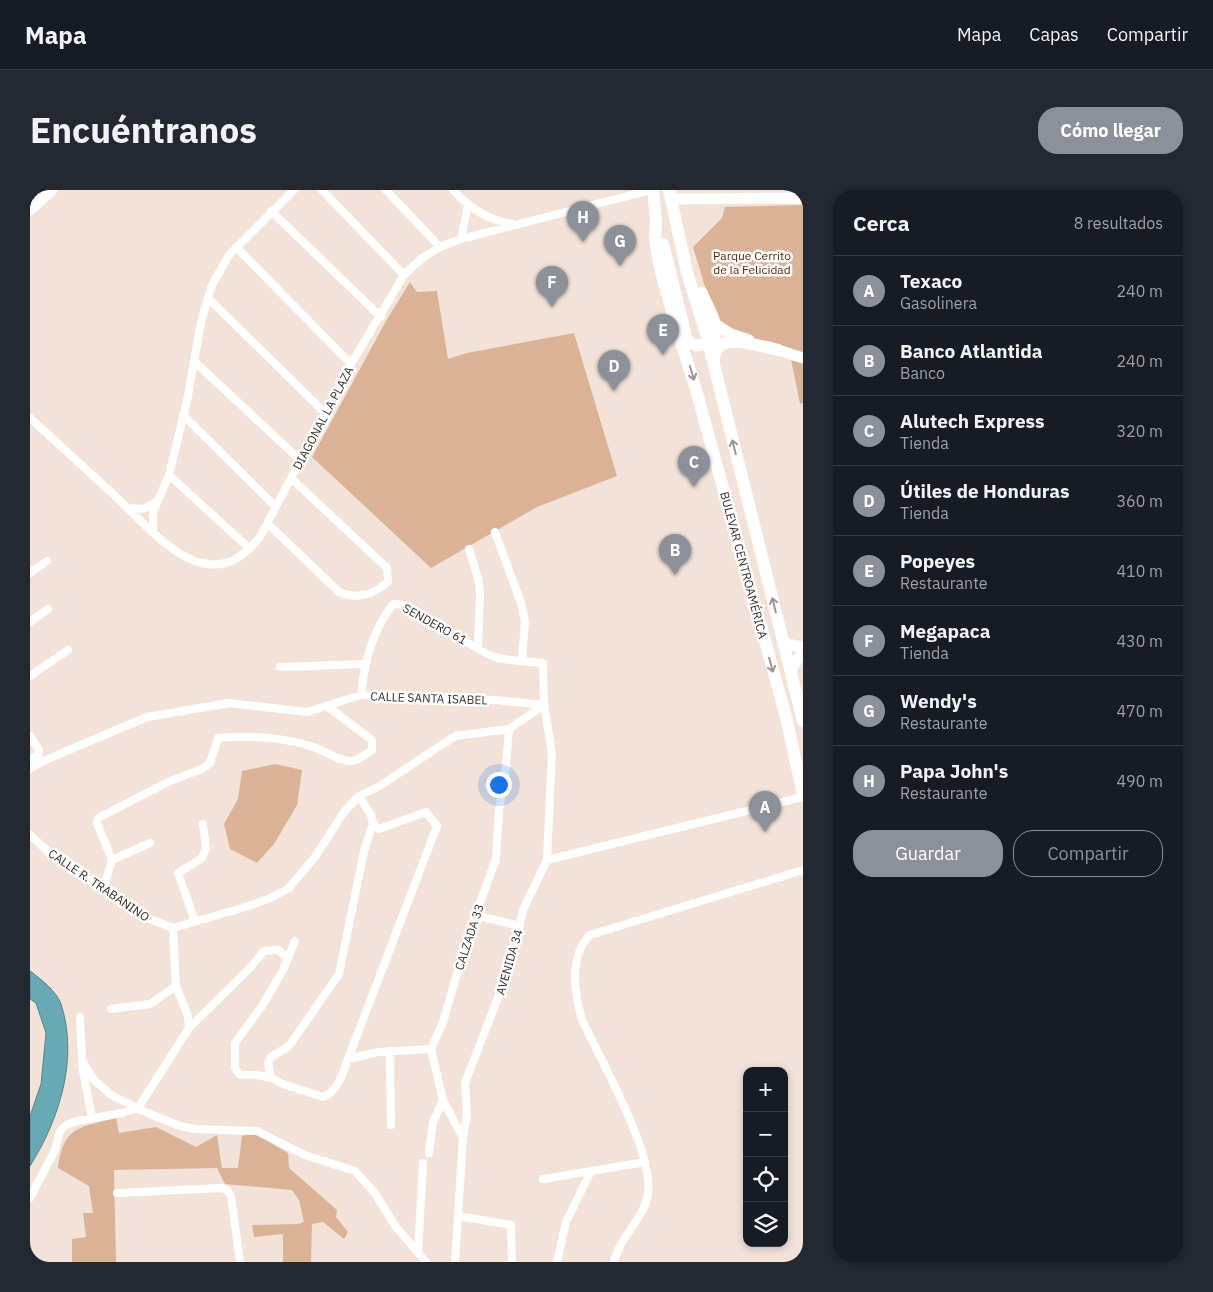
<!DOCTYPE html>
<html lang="es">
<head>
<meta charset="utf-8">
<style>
  body { margin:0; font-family:"IBM Plex Sans",sans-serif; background:#242831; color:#f1f3f6 }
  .controls { position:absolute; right:15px; bottom:15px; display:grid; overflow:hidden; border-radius:10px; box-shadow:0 2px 8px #0003 }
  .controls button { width:45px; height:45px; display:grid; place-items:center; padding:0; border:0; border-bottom:1px solid #363941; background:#171b24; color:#f1f3f6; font:25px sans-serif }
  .you { position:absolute; left:468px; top:594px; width:18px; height:18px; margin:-12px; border:4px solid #fff; border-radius:50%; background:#1a73e8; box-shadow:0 0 0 8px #1a73e833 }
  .badge { display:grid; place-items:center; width:32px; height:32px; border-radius:50%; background:#8c9099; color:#fff; font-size:16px; font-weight:700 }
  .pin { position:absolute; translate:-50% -41px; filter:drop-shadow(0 1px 2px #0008) }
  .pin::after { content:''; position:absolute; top:26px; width:18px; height:15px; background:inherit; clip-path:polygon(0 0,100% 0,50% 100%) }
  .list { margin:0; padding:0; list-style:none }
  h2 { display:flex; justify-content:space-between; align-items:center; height:65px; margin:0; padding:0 20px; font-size:21px }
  h2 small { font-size:16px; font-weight:400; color:#9ea1a6 }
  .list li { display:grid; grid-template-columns:32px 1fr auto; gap:15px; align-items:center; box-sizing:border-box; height:70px; padding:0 20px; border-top:1px solid #363941 }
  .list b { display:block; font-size:19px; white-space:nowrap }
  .list p { margin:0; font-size:16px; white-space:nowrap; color:#9ea1a6 }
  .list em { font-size:16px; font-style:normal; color:#9ea1a6 }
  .actions { display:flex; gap:10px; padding:15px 20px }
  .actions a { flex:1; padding:11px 0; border:1px solid #8c9099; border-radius:20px; text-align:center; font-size:18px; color:#8c9099 }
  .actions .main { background:#8c9099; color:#fff }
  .icon { flex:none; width:28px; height:28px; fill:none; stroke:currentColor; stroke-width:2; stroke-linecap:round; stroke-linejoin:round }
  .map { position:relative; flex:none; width:773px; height:1072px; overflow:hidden; border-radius:20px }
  header { display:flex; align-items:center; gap:30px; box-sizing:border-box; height:70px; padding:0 25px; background:#171b24; border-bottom:1px solid #363941 }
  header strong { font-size:24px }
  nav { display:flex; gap:28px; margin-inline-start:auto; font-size:18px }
  .intro { display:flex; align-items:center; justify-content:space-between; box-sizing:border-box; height:120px; padding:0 30px }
  h1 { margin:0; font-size:35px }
  .button { padding:12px 22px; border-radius:20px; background:#8c9099; color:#fff; font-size:18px; font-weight:700 }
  main { display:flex; gap:30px; padding:0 30px }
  aside { flex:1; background:#171b24; border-radius:20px; box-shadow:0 2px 8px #0003 }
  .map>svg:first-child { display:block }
  .green { fill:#dab397 }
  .water { fill:#69a9b3; stroke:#59848a }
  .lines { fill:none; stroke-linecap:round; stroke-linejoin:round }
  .street { stroke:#fff; stroke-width:8 }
  .secondary { stroke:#fff; stroke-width:11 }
  .primary { stroke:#fff; stroke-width:12 }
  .oneway { stroke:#9a9694 }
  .labels { text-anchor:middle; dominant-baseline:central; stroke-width:5; stroke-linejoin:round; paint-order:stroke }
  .park-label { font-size:12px; fill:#512801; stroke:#fff }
  .street-label { font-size:12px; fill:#342e2a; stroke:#fff }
</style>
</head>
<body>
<header>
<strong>Mapa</strong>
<nav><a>Mapa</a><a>Capas</a><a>Compartir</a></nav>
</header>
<div class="intro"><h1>Encuéntranos</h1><a class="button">Cómo llegar</a></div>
<main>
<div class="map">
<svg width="773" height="1072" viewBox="0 0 773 1072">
  <rect width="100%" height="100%" fill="#f2e2d7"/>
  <path class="green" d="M 773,15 L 773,164 C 742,154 705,149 683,123 L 663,57 L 692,28 L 695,17 Z
    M 380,92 L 387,102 L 407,101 L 418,169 L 437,163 L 544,143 L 587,286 L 507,317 L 401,378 L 282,267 L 356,131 Z
    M 761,169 L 773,173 L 773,213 L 770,214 Z
    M 245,574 L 272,580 L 267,615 L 244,654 L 227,673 L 200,659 L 194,634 L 208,609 L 212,581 Z
    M 86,928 L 89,943 L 126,937 L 166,957 L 187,945 L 192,978 L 208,978 L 212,946 L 223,943 L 258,963 L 259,978 L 307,1020 L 306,1027 L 318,1042 L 314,1049 L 293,1032 L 282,1034 L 281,1072 L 253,1072 L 253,1044 L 224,1047 L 222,1035 L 268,1034 L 274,1032 L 269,1010 L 262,1000 L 195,994 L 187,978 L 84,980 L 86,1072 L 42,1072 L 42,1049 L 56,1047 L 53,1023 L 63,1023 L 59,996 L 28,978 C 34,936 48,938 86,928 Z"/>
  <path class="water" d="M 0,781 C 11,789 27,802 31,814 C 49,869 29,930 0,976 L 0,926 L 11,894 L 16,843 L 6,813 L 0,809 Z"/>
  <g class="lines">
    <path class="street" d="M 292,0 L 374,85
      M 356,0 L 410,57
      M 423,0 C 440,18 457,30 482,34
      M 241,21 L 351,127
      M 431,49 L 438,15
      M 206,57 L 321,174
      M 178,108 L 295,223
      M 165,172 L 271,271
      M 153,225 L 246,317
      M 0,228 C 27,253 55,278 82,303 C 106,325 140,366 172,373 C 198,379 214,366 230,347 L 321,174 L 374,85 L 391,69 L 410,57 L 431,49 L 621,0
      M 139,285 L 220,359
      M 98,318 L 113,319 L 126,312
      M 238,334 L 309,402 C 327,410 343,405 358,392 L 357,378 L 262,289
      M 123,342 L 123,322 L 139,285 L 157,211 L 171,132 L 182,95 L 199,65 L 264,0
      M 465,342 L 491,413 L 495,431 L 492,470
      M 439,359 L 449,392 L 450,404 L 448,458
      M 0,383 L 17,371
      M 0,432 L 18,419
      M 250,477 L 334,474
      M 0,486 L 38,460
      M 331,505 C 334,473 343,440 363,414 C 385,412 438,457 462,466 C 477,472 497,471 513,473 L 514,515 L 522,563 L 517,670 L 493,720 L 479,779 L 435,893 L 437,925 L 433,948 L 425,1072
      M 0,546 L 9,560 L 8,565 L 0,569
      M 0,579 L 13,571 L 117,527 L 199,513 L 277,522 L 331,505 L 465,510 L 514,515
      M 329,606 L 341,625 L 343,633 L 334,661 L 309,784 L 259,856 L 241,867 L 238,873 L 241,888 L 253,894 L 293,907 C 308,902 313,882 318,869 L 407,636 L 396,622 L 349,639 L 343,633
      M 0,645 L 21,664 L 54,688 L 74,697 L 112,726 L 143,738 L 212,718 L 238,709 L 258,699 L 285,667 L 314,622 L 329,606 L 348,597 L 425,546 L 479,539 L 514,515
      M 82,670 L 120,653
      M 517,670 L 773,607
      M 74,697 L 82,670 L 67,633 L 68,628 L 140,591 L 172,579 L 180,573 L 188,548 C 218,545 254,547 283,557 C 295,561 307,570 319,571 C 327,572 336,564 342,560 L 342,550 L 298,517
      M 445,725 L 490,736
      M 165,731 L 148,683 L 172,668 L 176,658 L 173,634
      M 81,819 L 120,814 L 146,796
      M 50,827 L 52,870 L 64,890 L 81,905 L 122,925 L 150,936 L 165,939 L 227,941 L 275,965 L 325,981 L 344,1002 L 366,1037 L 396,1072
      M 159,838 L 219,779 L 234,761 L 248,760 L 257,767
      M 360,861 L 361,935
      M 318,869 L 348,862 L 401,859
      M 52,875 L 62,929
      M 241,888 L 227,885 L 210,885 L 205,878 L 205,853 L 232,816 L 253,780 L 265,751
      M 433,948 L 413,910 L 401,859 L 413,832 L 440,740 L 466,669 L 469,621 L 475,586 L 479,539
      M 399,963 L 403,932 L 413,910
      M 513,989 L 615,972
      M 87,1003 L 192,998 L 197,1000 L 201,1006 L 210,1072
      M 0,1008 L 25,960 L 30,941 L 36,935 L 47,931 L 92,923 L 108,918 L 159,838 L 158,826 L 146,796 L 143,738
      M 428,1026 L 481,1035 L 482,1072
      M 388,1062 L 393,973
      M 527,1072 L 536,1032 L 561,981
      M 584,1072 C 589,1048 614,1029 618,1004 C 624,962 571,871 552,830 C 544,803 539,766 560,745 L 773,680"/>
    <path class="secondary" d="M 641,9 L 773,8
      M 0,20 L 22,0
      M 686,135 L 701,144 L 719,150
      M 739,157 L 773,168
      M 752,448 L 757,454 L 773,457
      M 761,484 L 763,476 L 773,462"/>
    <path class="primary" d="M 623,0 L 626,31 L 625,49 L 630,78 L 648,143 L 665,196 L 756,527 L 773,604
      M 639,0 L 657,82 L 677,147 L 773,531
      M 633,54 L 657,150 C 663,155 667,157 675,154 C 698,143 677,119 672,103
      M 684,172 C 683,138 728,156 748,160"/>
  </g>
  <defs><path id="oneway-shaft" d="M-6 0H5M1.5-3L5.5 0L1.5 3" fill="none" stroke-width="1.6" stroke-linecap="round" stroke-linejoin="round" transform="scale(1.25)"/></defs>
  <g class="oneway">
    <use href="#oneway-shaft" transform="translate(662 183) rotate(73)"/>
    <use href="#oneway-shaft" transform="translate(704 257) rotate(-104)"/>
    <use href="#oneway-shaft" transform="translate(744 415) rotate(-104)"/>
    <use href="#oneway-shaft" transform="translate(741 475) rotate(75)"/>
  </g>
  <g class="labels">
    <g class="park-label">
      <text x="722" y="65">Parque Cerrito<tspan x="722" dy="14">de la Felicidad</tspan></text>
    </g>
    <g class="street-label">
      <text transform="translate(293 228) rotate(-62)">DIAGONAL LA PLAZA</text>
      <text transform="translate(714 375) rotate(75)">BULEVAR CENTROAMÉRICA</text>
      <text transform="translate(405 434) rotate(29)">SENDERO 61</text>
      <text transform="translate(399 508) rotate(2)">CALLE SANTA ISABEL</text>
      <text transform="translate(69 695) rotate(34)">CALLE R. TRABANINO</text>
      <text transform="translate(439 747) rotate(-72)">CALZADA 33</text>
      <text transform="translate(479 772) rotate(-74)">AVENIDA 34</text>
    </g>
  </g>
</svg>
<div class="controls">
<button>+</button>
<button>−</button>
<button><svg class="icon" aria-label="locate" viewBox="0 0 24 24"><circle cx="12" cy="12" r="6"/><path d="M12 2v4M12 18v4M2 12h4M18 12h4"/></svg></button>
<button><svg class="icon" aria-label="layers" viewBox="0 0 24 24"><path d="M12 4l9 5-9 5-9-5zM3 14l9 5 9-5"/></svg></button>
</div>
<div class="you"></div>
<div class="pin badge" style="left:735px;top:642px">A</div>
<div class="pin badge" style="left:645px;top:385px">B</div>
<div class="pin badge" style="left:664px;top:297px">C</div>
<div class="pin badge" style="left:584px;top:201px">D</div>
<div class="pin badge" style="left:633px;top:165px">E</div>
<div class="pin badge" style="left:522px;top:117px">F</div>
<div class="pin badge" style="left:590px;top:76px">G</div>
<div class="pin badge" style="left:553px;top:52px">H</div>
</div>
<aside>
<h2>Cerca<small>8 resultados</small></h2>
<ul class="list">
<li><span class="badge">A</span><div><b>Texaco</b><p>Gasolinera</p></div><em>240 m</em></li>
<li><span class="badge">B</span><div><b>Banco Atlantida</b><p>Banco</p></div><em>240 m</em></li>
<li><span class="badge">C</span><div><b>Alutech Express</b><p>Tienda</p></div><em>320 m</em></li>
<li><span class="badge">D</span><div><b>Útiles de Honduras</b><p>Tienda</p></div><em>360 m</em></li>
<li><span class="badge">E</span><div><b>Popeyes</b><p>Restaurante</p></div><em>410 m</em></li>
<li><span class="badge">F</span><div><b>Megapaca</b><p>Tienda</p></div><em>430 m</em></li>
<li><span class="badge">G</span><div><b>Wendy's</b><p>Restaurante</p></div><em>470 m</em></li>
<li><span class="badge">H</span><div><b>Papa John's</b><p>Restaurante</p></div><em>490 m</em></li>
</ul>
<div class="actions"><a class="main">Guardar</a><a>Compartir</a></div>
</aside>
</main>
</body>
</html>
